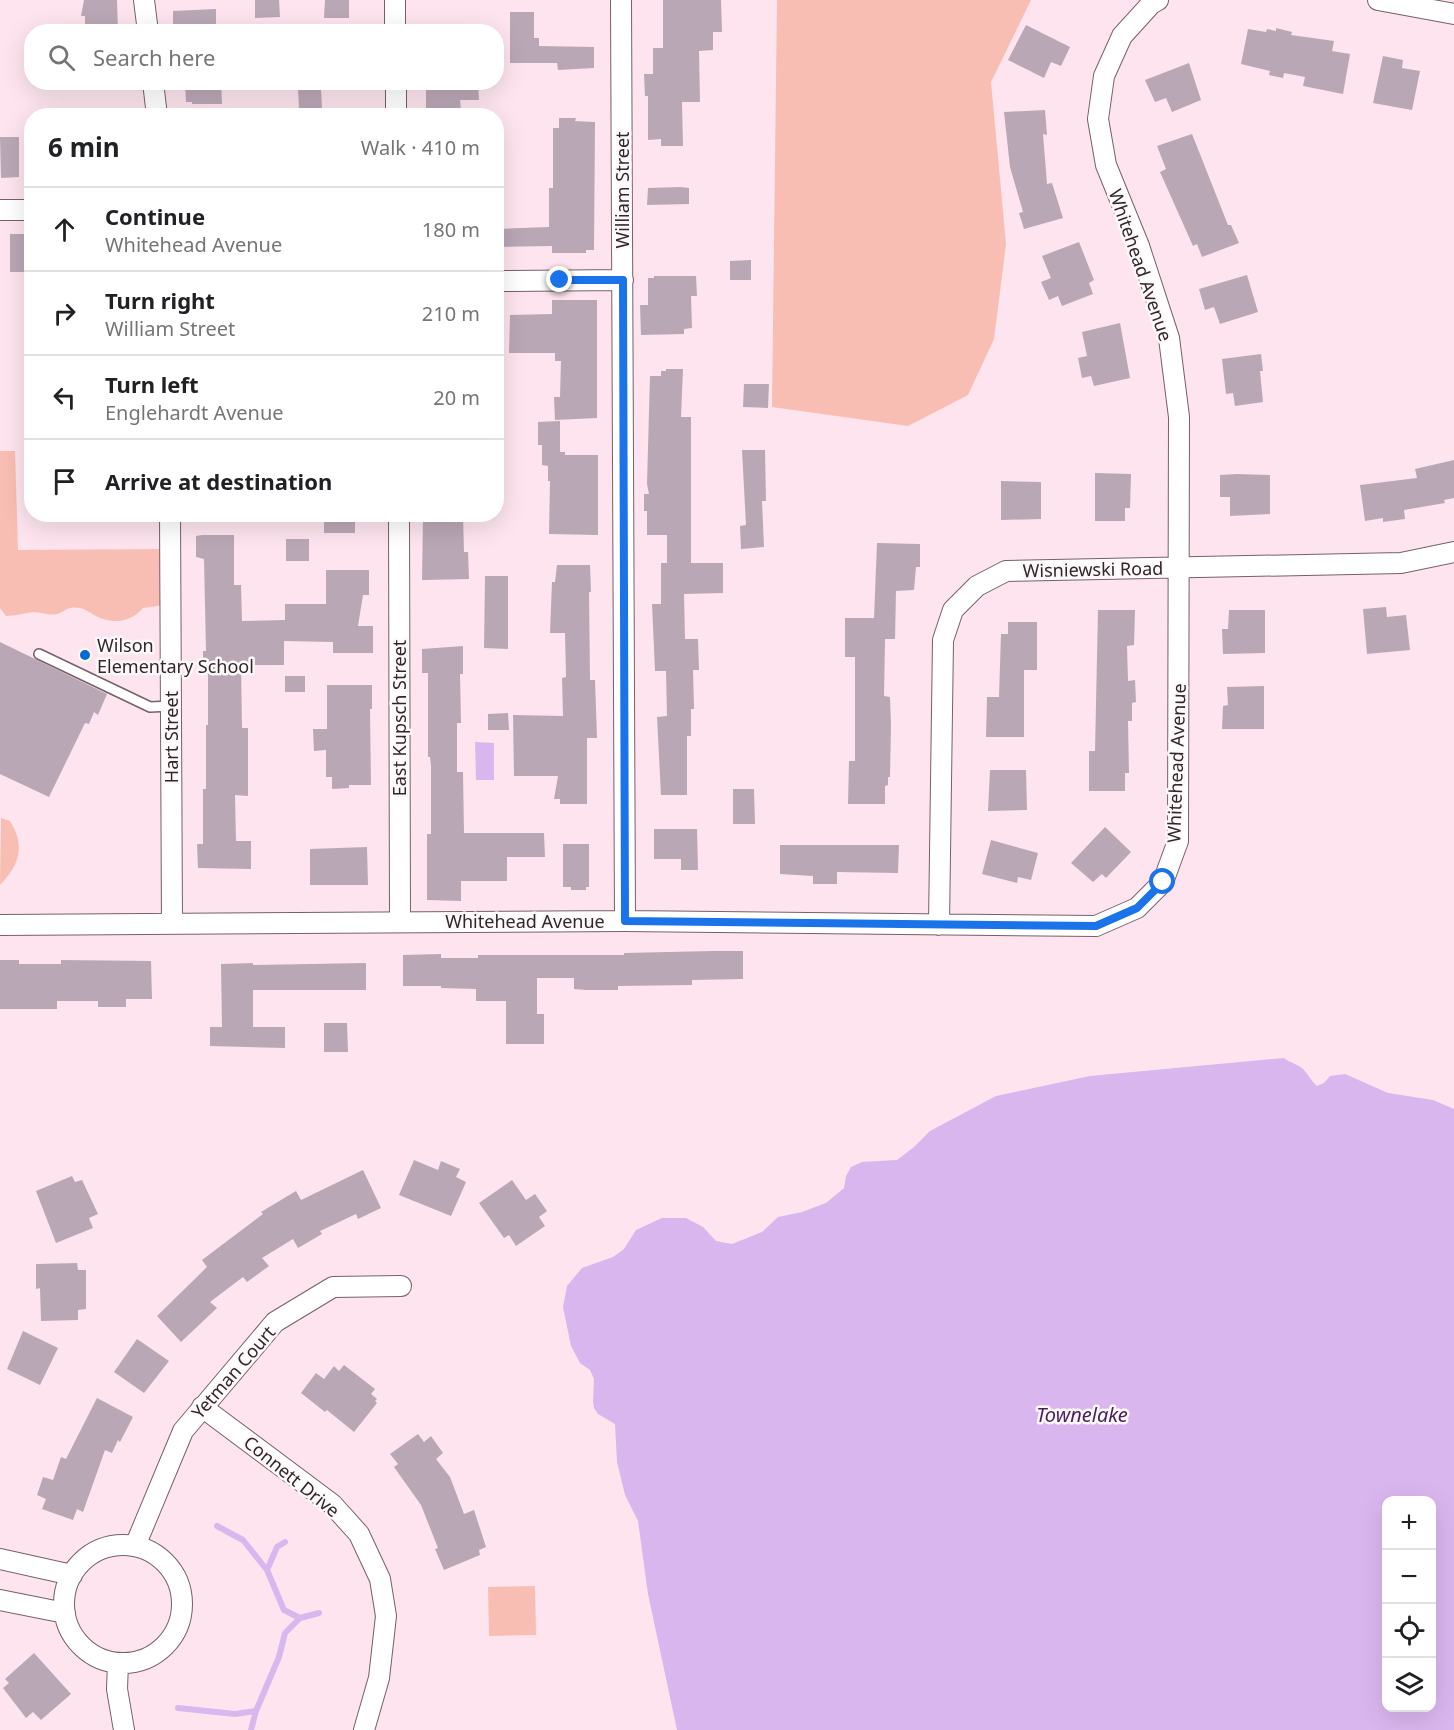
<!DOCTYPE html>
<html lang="en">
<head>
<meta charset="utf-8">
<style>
  body { margin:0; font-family:"Noto Sans",sans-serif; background:#f2f2f2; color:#202124 }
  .controls { position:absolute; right:18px; bottom:18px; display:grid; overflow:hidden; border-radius:12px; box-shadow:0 6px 24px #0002 }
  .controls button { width:54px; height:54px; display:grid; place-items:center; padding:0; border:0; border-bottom:2px solid #e0e0e0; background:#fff; color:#202124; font:30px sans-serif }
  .stop { position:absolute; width:18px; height:18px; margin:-14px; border:4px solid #1a73e8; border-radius:50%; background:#fff }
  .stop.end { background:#1a73e8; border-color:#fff; box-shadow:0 2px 6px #0008 }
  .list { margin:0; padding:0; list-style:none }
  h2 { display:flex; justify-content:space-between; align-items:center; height:78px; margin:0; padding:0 24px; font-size:26px }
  h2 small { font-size:20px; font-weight:400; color:#757577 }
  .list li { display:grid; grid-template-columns:39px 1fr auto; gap:18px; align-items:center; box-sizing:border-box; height:84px; padding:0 24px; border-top:2px solid #e0e0e0 }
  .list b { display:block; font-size:22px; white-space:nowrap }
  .list p { margin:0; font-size:20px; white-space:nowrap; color:#757577 }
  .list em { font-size:20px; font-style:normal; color:#757577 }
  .icon { flex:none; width:33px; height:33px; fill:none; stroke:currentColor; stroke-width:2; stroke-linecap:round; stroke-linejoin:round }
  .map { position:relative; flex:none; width:1454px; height:1730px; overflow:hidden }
  .search { position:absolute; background:#fff; box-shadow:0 6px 24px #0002; left:24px; top:24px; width:480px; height:66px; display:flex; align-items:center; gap:15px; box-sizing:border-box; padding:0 21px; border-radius:24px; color:#757577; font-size:22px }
  .panel { position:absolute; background:#fff; box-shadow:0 6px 24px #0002; left:24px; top:108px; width:480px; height:414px; border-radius:24px }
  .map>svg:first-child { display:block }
  .green { fill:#f8beb3 }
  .water { fill:#dab6ee; fill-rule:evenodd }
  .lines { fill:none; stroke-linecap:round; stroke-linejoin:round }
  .stream { stroke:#dab6ee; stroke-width:6 }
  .building { fill:#baa7b6 }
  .lane-casing { stroke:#766069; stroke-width:12 }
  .street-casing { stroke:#766069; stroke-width:22 }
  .lane { stroke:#fff; stroke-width:9 }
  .street { stroke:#fff; stroke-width:20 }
  .route { stroke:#1a73e8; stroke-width:8 }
  .poi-dot { fill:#006cd4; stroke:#fdf8fa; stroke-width:2 }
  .labels { text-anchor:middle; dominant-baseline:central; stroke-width:5; stroke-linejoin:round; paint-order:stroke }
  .street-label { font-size:18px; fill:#31272b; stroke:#fdf8fa }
  .poi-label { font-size:18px; fill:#31272b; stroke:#fdf8fa; text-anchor:start }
  .water-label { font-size:20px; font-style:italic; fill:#4a1d5e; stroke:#fdf8fa }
</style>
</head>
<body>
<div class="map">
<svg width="1454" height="1730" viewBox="0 0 1454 1730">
  <rect width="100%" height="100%" fill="#fde4ee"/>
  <path class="green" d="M 777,0 L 1031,0 L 991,82 L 1006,244 L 994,339 L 968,395 L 908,426 L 772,407 Z
    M 0,451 L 15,451 L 18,550 L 170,549 L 171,604 L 143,608 C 131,622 113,625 96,616 C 87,611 82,606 70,608 C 65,609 62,613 57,614 C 50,616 41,612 34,612 C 24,613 16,616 6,616 L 0,608 Z
    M 1,818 L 10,821 C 26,847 19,865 0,885 Z
    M 535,1586 L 536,1635 L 489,1636 L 488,1587 Z"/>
  <path class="water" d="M 475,742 L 494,743 L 494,780 L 476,780 Z
    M 1284,1058 C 1290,1063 1298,1064 1303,1069 C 1309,1075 1311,1081 1317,1086 L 1324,1083 L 1330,1076 L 1345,1074 L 1388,1093 L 1433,1100 L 1454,1109 L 1454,1730 L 677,1730 L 648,1594 L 638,1521 L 625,1495 L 617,1462 L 615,1424 L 598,1414 L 594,1408 L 593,1401 L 594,1379 L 590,1370 L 580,1363 L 571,1346 L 563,1307 L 567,1286 L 582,1268 L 613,1257 L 624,1249 L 636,1230 L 662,1218 L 686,1218 L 703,1227 L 716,1241 L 732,1244 L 762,1232 L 778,1217 L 802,1212 L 826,1203 L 844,1188 L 846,1176 L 851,1167 L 862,1162 L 897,1160 L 914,1147 L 930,1131 L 996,1096 L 1090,1076 ZM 1386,1500 L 1432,1500 L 1432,1708 L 1386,1708 Z"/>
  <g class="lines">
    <path class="stream" d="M 217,1526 L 243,1540 L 267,1570 L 284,1610 L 300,1618 L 319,1613
      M 267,1570 L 277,1547 L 285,1542
      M 178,1708 L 235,1714 L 256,1711 L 279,1657 L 285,1633 L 300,1618
      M 251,1730 L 256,1711"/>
  </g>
  <path class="building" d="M 84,0 L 117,0 L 118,32 L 85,32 L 85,16 L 81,16 Z
    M 255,0 L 279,0 L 280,17 L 255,18 Z
    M 325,0 L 349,0 L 349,18 L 324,18 Z
    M 663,0 L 721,0 L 722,32 L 713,32 L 713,50 L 699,51 L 700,102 L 682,102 L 683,146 L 661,146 L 661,139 L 648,140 L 648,96 L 645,96 L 644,74 L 653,74 L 653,48 L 663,48 Z
    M 216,9 L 216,32 L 173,32 L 173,11 Z
    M 510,12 L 534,12 L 534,38 L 539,38 L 539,46 L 594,47 L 594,68 L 558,70 L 557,63 L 510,63 Z
    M 1026,25 L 1070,47 L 1061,66 L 1051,62 L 1044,78 L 1008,60 Z
    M 1276,28 L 1292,32 L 1291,35 L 1334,41 L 1332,51 L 1350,54 L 1343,94 L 1303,86 L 1305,77 L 1284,73 L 1283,78 L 1269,75 L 1270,71 L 1241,64 L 1248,29 L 1266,32 L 1267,29 L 1276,31 Z
    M 1383,56 L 1403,60 L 1402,68 L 1420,71 L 1412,110 L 1373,103 Z
    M 1189,63 L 1201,100 L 1172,112 L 1166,98 L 1155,102 L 1145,80 Z
    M 185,82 L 221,82 L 222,104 L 192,104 L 192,102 L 186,102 Z
    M 426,82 L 478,82 L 479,100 L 460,100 L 461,110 L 426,111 Z
    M 298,89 L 321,89 L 322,109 L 299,109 Z
    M 1045,110 L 1047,135 L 1043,134 L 1047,184 L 1052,183 L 1063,218 L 1024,229 L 1019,213 L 1023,212 L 1010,167 L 1004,112 Z
    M 559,118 L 576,118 L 575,121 L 595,122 L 594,250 L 586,250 L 586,253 L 552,253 L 552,246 L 496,247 L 496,229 L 549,227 L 549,188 L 553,188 L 553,128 L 559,128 Z
    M 1192,134 L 1228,225 L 1231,225 L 1239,243 L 1202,257 L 1197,244 L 1193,246 L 1160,172 L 1166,169 L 1157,146 Z
    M 0,137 L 19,137 L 19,177 L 1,178 Z
    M 680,187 L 689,188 L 689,204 L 647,205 L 648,188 Z
    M 10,234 L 27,234 L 28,253 L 32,252 L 32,272 L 10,272 Z
    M 1079,242 L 1094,280 L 1089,283 L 1093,294 L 1062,306 L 1058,296 L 1049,300 L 1041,282 L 1051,278 L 1042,256 Z
    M 751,260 L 751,280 L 730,280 L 730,261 Z
    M 1247,275 L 1258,312 L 1220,324 L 1214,307 L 1205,310 L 1199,289 Z
    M 654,276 L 696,276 L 697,296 L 691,296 L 692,328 L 684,329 L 684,334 L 641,335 L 640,305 L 648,305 L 648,278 L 654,278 Z
    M 552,300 L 597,300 L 597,418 L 555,420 L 554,397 L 560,397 L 561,361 L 555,361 L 555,353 L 509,353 L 510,315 L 552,314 Z
    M 1120,323 L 1130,378 L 1094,386 L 1091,376 L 1082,378 L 1078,358 L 1087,356 L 1082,332 Z
    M 1261,354 L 1263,371 L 1260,371 L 1263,402 L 1235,406 L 1233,393 L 1226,394 L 1222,359 Z
    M 666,369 L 683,369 L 681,417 L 691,417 L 691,563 L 723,563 L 723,593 L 684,594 L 685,639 L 698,639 L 699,670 L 693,670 L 694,709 L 691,709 L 691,736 L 687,736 L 687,795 L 661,795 L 657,717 L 667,716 L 666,671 L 655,671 L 652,604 L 661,604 L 661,563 L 667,563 L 667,535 L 647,535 L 647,511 L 644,511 L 644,494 L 649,494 L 647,484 L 650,376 L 661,376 L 661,371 L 666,371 Z
    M 744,384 L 769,384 L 768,408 L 743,407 Z
    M 560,421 L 560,452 L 565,452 L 565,455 L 598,455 L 598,535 L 549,534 L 550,481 L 548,481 L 548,466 L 542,465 L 542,445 L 538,445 L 538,422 Z
    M 742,450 L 765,450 L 766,501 L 762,501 L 764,547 L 741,549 L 740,526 L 746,525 Z
    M 1454,460 L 1454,498 L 1444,500 L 1445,503 L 1404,510 L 1405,519 L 1383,522 L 1383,518 L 1365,521 L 1360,485 L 1417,478 L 1415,469 Z
    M 1095,473 L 1131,474 L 1130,508 L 1125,508 L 1125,521 L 1095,521 Z
    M 1237,474 L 1270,475 L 1270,514 L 1230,516 L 1230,497 L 1220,497 L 1220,475 Z
    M 1001,481 L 1041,482 L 1041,519 L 1001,520 Z
    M 324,514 L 355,514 L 355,533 L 324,533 Z
    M 423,514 L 463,514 L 464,552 L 468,552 L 469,579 L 422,580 Z
    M 202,535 L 234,535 L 234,585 L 241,585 L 242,621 L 285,620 L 285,604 L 326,604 L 326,570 L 369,570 L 369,595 L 363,595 L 358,626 L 373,626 L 373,653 L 333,653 L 333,642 L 284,641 L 284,665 L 241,665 L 242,728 L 248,728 L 248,796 L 235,795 L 236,841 L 251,841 L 251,869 L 198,868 L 197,844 L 203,844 L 203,789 L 206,789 L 206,725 L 208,725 L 208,674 L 203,674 L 203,651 L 206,651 L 204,559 L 196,557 L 196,536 Z
    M 286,539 L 309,539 L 309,561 L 286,561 Z
    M 877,543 L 920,544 L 920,567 L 916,567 L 914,590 L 896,591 L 895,639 L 885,639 L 884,696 L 890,697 L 891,725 L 890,777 L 888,777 L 888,785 L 885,786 L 885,804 L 848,804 L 849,761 L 855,761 L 855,657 L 845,657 L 845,618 L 874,618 Z
    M 557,565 L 590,565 L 591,592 L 589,592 L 590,680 L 595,680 L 597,738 L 587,738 L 587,804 L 560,804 L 560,799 L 554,799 L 558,776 L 514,776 L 513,715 L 563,716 L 562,678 L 566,677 L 565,633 L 550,633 L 552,582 L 555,582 Z
    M 485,576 L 508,576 L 508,649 L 484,648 Z
    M 1386,607 L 1387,617 L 1406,615 L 1410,650 L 1367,654 L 1363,609 Z
    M 1098,610 L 1135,610 L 1134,645 L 1127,646 L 1128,681 L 1135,680 L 1136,702 L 1132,703 L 1132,721 L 1128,721 L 1129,773 L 1125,773 L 1125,791 L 1089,791 L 1089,751 L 1095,751 Z
    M 1229,610 L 1265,610 L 1265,653 L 1223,654 L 1222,629 L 1228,629 Z
    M 1008,622 L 1037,622 L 1037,670 L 1024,670 L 1024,737 L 986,737 L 987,697 L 999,697 L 1001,634 L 1008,634 Z
    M 0,642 L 107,694 L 98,715 L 94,712 L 89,724 L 85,723 L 49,797 L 0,774 Z
    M 463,646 L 463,674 L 460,674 L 461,723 L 457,723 L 457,772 L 463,772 L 464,833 L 544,833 L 545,857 L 507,857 L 507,881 L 461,881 L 461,901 L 427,900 L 427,834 L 431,834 L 431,766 L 430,757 L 428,757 L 428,673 L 422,673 L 422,649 Z
    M 285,676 L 305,676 L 305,692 L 285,692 Z
    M 327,685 L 372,685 L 372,709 L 370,709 L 371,785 L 349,785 L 349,788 L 332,789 L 332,777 L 326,777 L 326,750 L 314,751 L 313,729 L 327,729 Z
    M 1264,686 L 1264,729 L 1222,729 L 1223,706 L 1228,705 L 1227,687 Z
    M 508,713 L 509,730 L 488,730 L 488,714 Z
    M 990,770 L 1026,770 L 1027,810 L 988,811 Z
    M 733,789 L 754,789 L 755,824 L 733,824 Z
    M 1105,827 L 1131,852 L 1106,878 L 1102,874 L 1093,882 L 1071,863 Z
    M 654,829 L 697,829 L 698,870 L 681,870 L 681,859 L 654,859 Z
    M 991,840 L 1038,853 L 1031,880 L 1018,877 L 1017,883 L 982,874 Z
    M 563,844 L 589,844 L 589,887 L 586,887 L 586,890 L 571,890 L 571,887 L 563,887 Z
    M 780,845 L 899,845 L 898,873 L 837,872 L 837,884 L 813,884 L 813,876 L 780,874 Z
    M 367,847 L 368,885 L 310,885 L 310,849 Z
    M 713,951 L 743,951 L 743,979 L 692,980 L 692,985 L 618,986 L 618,990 L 586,990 L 574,989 L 574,978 L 537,978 L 537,1014 L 544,1014 L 544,1044 L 506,1044 L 506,1001 L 476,1001 L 476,989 L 441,988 L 441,986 L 403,986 L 403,955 L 441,954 L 441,958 L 478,958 L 478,955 L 624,955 L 624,953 Z
    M 0,960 L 19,960 L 19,964 L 61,964 L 61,960 L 151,961 L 152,999 L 126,999 L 126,1007 L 98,1007 L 98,1001 L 57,1001 L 57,1009 L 0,1009 Z
    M 253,963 L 253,965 L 366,963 L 366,990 L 253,990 L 253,1027 L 285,1027 L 285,1048 L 210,1046 L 210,1027 L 222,1027 L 221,964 Z
    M 324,1023 L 347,1023 L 348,1052 L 324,1052 Z
    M 414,1160 L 438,1170 L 441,1161 L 460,1169 L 456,1177 L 466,1182 L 451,1216 L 399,1195 Z
    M 363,1170 L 381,1208 L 358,1219 L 356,1214 L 320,1231 L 322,1234 L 298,1248 L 293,1239 L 262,1258 L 269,1266 L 247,1282 L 243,1277 L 210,1302 L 217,1308 L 181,1342 L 157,1316 L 207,1267 L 202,1260 L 263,1214 L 261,1212 L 296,1191 L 301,1200 Z
    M 72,1176 L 75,1182 L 82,1180 L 98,1214 L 89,1218 L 93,1228 L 56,1243 L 36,1191 Z
    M 512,1180 L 526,1200 L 535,1194 L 547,1211 L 539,1217 L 545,1226 L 516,1246 L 509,1235 L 504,1238 L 479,1203 Z
    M 77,1263 L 78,1270 L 86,1270 L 86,1309 L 78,1310 L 78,1320 L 41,1321 L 40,1288 L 36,1289 L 36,1264 Z
    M 23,1331 L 58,1348 L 40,1385 L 7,1369 Z
    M 137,1339 L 169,1361 L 144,1393 L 114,1372 Z
    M 344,1365 L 375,1389 L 371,1394 L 377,1399 L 375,1401 L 377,1403 L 354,1432 L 327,1410 L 325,1412 L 301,1393 L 316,1373 L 324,1379 L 334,1366 L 339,1371 Z
    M 97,1398 L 133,1417 L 120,1442 L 118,1440 L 112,1453 L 105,1450 L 83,1512 L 77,1509 L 73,1520 L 42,1509 L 46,1499 L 37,1495 L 43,1477 L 53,1480 L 61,1457 L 66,1459 Z
    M 418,1434 L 424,1442 L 431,1436 L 443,1453 L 436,1459 L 450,1477 L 464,1514 L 474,1510 L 486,1547 L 479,1550 L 480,1555 L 444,1570 L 435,1549 L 438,1548 L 421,1505 L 394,1467 L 398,1464 L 390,1454 Z
    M 34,1653 L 71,1694 L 41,1720 L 33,1712 L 26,1718 L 3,1688 L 9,1683 L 5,1679 Z"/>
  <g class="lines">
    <defs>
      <path id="lane" d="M 39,654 L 150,707 L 171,706"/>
      <path id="street" d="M 144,0 L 148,32
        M 395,0 L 395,32
        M 621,0 L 625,921
        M 1378,0 L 1454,14
        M 153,82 L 157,116
        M 396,82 L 396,116
        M 0,210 L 32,210
        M 496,281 L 623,280
        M 170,514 L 172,924
        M 399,514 L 400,921
        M 0,925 L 625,921 L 1096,926 L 1137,908 L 1163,882 L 1178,841 L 1179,417 L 1169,338 L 1139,246 L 1106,165 L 1098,119 L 1104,76 L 1122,36 L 1151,4 L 1158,0
        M 939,925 L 943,640 L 953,610 L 977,586 L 1006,571 L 1401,563 L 1454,552
        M 202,1407 L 332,1504 L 359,1534 L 380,1579 L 386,1616 L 379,1678 L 364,1730
        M64 1604a59 59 0 1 1 118 0a59 59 0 1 1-118 0Z
        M 135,1546 L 183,1431 L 275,1322 L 333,1287 L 401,1286
        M 0,1559 L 72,1575
        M 0,1600 L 65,1613
        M 118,1663 L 117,1689 L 124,1730"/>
    </defs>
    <use href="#lane" class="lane-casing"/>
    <use href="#street" class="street-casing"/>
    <use href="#lane" class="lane"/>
    <use href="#street" class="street"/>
  </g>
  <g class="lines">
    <path class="route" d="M 560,280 L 623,280 L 625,921 L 1096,926 L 1137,908 L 1163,882"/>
  </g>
  <circle class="poi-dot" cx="85" cy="655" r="6"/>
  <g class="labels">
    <g class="street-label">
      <text transform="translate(622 190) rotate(-90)">William Street</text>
      <text transform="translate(1141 265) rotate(71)">Whitehead Avenue</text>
      <text transform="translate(1093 569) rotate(-1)">Wisniewski Road</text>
      <text transform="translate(399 718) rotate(-90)">East Kupsch Street</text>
      <text transform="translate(171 737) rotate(-90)">Hart Street</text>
      <text transform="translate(1176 763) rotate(-88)">Whitehead Avenue</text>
      <text x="525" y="921">Whitehead Avenue</text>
      <text transform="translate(233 1372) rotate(-49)">Yetman Court</text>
      <text transform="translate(292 1476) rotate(39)">Connett Drive</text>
    </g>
    <g class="poi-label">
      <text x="97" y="645">Wilson<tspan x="97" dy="21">Elementary School</tspan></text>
    </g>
    <g class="water-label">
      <text x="1082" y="1414">Townelake</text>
    </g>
  </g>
</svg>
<div class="controls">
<button>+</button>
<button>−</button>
<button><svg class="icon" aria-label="locate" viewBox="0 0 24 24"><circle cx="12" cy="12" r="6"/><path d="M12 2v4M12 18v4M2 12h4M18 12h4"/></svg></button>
<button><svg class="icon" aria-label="layers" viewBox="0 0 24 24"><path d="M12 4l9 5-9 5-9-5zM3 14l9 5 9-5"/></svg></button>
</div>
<div class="stop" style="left:1163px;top:882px"></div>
<div class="stop end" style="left:560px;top:280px"></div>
<div class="search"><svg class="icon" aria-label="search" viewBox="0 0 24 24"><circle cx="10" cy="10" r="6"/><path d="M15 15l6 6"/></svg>Search here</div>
<section class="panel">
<h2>6 min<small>Walk · 410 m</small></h2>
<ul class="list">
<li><svg class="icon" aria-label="ahead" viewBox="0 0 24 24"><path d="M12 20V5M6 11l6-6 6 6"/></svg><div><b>Continue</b><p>Whitehead Avenue</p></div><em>180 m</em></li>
<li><svg class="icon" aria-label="right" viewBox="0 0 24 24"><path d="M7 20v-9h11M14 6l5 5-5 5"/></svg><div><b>Turn right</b><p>William Street</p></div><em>210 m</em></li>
<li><svg class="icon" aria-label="left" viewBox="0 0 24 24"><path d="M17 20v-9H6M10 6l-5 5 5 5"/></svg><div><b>Turn left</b><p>Englehardt Avenue</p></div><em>20 m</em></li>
<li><svg class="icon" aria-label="arrive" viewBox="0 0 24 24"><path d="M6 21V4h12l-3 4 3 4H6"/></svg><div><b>Arrive at destination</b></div></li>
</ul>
</section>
</div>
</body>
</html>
